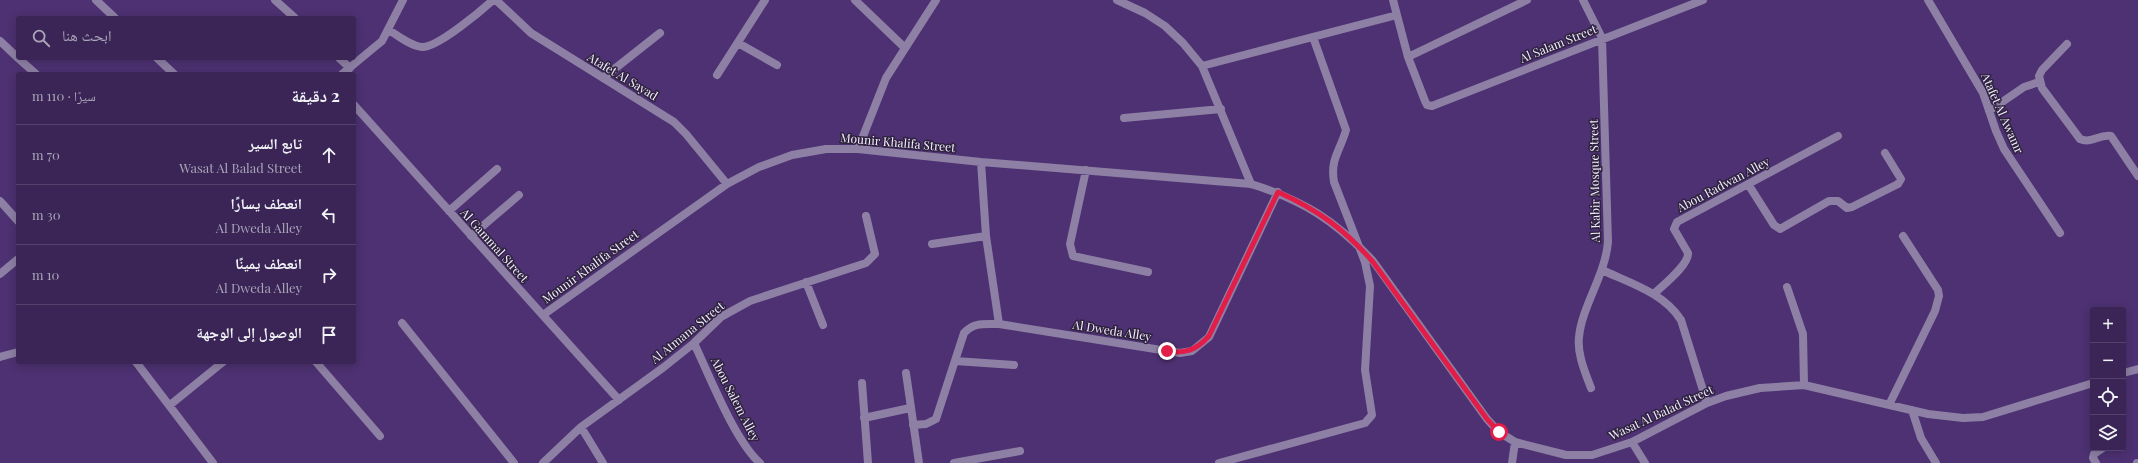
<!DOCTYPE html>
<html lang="ar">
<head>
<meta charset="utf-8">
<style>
  body { margin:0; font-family:"Playfair Display","Noto Naskh Arabic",serif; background:#453160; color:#f1f3f6; direction:rtl }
  .controls { position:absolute; right:12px; bottom:12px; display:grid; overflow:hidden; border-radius:4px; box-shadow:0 2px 10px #0003 }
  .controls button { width:36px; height:36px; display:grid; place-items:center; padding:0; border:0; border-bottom:1px solid #54426c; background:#3a2556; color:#f1f3f6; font:20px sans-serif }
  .stop { position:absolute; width:12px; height:12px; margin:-9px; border:3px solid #e11d48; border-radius:50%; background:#fff }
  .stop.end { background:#e11d48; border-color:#fff; box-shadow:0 1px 4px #0008 }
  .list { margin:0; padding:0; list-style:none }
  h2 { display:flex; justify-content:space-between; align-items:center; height:52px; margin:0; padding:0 16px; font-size:17px }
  h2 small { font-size:13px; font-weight:400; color:#aba5b9 }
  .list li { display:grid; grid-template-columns:26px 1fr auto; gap:12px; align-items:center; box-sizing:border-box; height:60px; padding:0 16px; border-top:1px solid #54426c }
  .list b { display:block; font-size:15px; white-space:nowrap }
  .list p { margin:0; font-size:13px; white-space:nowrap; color:#aba5b9 }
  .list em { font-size:13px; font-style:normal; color:#aba5b9 }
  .icon { flex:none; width:22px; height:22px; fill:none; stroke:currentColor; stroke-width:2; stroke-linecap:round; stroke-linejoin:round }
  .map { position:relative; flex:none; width:2138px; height:463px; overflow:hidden; direction:ltr }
  .search { position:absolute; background:#3a2556; box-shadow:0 2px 10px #0003; left:16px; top:16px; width:340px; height:44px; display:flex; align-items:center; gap:10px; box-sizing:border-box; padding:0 14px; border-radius:4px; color:#aba5b9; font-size:15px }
  .panel { position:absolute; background:#3a2556; box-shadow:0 2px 10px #0003; left:16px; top:72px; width:340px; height:292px; border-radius:4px; direction:rtl }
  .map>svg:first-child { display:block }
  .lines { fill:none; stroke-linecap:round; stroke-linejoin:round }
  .street { stroke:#8e80a5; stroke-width:8 }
  .route { stroke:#e11d48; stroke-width:5 }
  .labels { text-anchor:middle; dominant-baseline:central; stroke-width:3; stroke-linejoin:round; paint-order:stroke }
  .street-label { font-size:12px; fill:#f3edfd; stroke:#2e223f }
</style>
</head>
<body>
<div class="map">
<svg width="2138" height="463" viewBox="0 0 2138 463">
  <rect width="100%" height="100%" fill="#4d3172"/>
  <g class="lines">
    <path class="street" d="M 96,0 L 115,18
      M 275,0 L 295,18
      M 496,0 L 531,33 L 674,122 L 686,134 L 727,184
      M 855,0 L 905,48
      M 1117,0 L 1145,13 L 1165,26 L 1183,43 L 1202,66 L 1251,184
      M 1393,0 L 1408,57 L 1425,101 L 1427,105 L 1432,106 L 1703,0
      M 1583,0 L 1602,38 L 1608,242 C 1605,276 1582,306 1579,337 C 1577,354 1585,372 1591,388
      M 1928,0 L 1983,93 L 1996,131 L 2004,149 L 2060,233
      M 389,30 C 398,36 411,46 422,47 C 437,48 481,11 493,0
      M 0,41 L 18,58
      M 738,43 L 777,65
      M 2067,44 L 2042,70 L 2039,76 L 2042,88 L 2080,139 C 2091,144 2099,134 2111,136 L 2138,176
      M 1408,57 L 1527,0
      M 18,58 L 36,74
      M 157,58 L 174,74
      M 339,58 L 350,68
      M 1202,66 L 1397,15
      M 342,74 L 382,41 L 403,0
      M 717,75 L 765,0
      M 603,78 L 660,33
      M 354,105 L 619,400
      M 1989,111 L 2024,87 L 2039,82
      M 1124,118 L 1221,109
      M 858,149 L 886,78 L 936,0
      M 981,162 L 986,236 L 999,324
      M 1086,170 L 1070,244 L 1073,256 L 1148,272
      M 1748,184 L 1774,225 L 1780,229 L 1829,201 L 1838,201 L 1847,208 L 1852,207 L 1898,184 L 1901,179 L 1885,153
      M 0,201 L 18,221
      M 449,211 L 497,169
      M 471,236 L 519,195
      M 932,244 L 986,236
      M 1602,270 C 1630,283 1664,293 1681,320 L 1707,403
      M 0,274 L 18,259
      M 806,282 L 823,325
      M 1787,287 L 1803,334 L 1804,385
      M 1654,294 C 1663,285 1689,265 1688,253 L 1674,229 L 1677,222 L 1838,136
      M 543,315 L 727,184 L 759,167 L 792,155 L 826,149 L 858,149 L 981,162 L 1251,184 C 1303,200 1336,221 1373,261 L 1487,419 L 1499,432 L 1515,442 L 1566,455 L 1592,455 L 1632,442 L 1707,403 L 1726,396 L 1760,388 L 1804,385 L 1928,414 L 1963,418 L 1983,417 L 2093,383
      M 402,323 L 514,463
      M 694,343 C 709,375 735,441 760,463
      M 0,357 L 18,352
      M 955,361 L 1014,365
      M 136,362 L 213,463
      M 316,362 L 380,436
      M 906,373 L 919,463
      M 2123,373 L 2138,369
      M 862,383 L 868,463
      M 170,405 L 223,362
      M 1889,405 L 1935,311 L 1939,296 L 1938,290 L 1903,236
      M 1912,410 L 1921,438 L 1936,463
      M 864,418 L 910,408
      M 913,425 L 926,424 L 936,419 L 964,333 C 974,322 984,324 999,324 L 1180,353 L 1192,351 L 1209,337 L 1278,192
      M 581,427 L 603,463
      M 1632,442 L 1645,463
      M 543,463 L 581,427 L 664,367 L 694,343 L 721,317 L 750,301 L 866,263 L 875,254 L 866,216
      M 954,463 L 1020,451
      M 1219,463 L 1365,423 L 1372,415 L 1365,370 L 1370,286 L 1365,262 L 1334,182 C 1330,159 1340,151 1346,130 L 1313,37
      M 1512,463 L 1515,442
      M 2096,463 L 2093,458 L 2094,454 L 2103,448
      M 2137,463 L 2138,463"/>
  </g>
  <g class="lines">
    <path class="route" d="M 1167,351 C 1186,354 1196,350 1209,336 L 1278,192 C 1318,210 1344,229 1373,262 L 1487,419 L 1499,432"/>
  </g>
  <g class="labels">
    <g class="street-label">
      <text transform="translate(1558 43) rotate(-22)">Al Salam Street</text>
      <text transform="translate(623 76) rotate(31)">Atafet Al Sayad</text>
      <text transform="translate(2003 113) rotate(66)">Atafet Al Awamr</text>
      <text transform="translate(898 142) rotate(5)">Mounir Khalifa Street</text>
      <text transform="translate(1594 181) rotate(-91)">Al Kabir Mosque Street</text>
      <text transform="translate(1723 184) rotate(-28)">Abou Radwan Alley</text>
      <text transform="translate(495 245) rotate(48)">Al Gammal Street</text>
      <text transform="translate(590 266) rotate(-36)">Mounir Khalifa Street</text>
      <text transform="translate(1112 330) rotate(9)">Al Dweda Alley</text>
      <text transform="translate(687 332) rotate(-39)">Al Atmana Street</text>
      <text transform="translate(736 399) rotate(63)">Abou Salem Alley</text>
      <text transform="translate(1661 412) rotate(-25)">Wasat Al Balad Street</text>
    </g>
  </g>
</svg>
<div class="controls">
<button>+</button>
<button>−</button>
<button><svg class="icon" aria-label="locate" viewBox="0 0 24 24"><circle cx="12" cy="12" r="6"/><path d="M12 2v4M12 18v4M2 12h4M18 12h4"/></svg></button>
<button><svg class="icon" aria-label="layers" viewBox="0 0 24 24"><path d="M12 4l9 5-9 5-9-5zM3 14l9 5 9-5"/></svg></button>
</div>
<div class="stop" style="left:1499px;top:432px"></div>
<div class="stop end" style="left:1167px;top:351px"></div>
<div class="search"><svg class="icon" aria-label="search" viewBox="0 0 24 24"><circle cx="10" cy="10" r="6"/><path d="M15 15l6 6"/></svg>ابحث هنا</div>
<section class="panel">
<h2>2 دقيقة<small>سيرًا · 110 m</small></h2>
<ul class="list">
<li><svg class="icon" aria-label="ahead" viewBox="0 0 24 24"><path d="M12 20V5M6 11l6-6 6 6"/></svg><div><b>تابع السير</b><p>Wasat Al Balad Street</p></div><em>70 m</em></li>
<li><svg class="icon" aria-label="left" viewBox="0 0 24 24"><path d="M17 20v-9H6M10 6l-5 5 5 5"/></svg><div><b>انعطف يسارًا</b><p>Al Dweda Alley</p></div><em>30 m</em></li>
<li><svg class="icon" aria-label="right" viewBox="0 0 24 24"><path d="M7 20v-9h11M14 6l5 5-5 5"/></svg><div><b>انعطف يمينًا</b><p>Al Dweda Alley</p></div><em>10 m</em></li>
<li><svg class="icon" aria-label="arrive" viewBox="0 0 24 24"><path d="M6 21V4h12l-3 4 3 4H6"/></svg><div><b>الوصول إلى الوجهة</b></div></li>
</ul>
</section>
</div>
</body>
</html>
